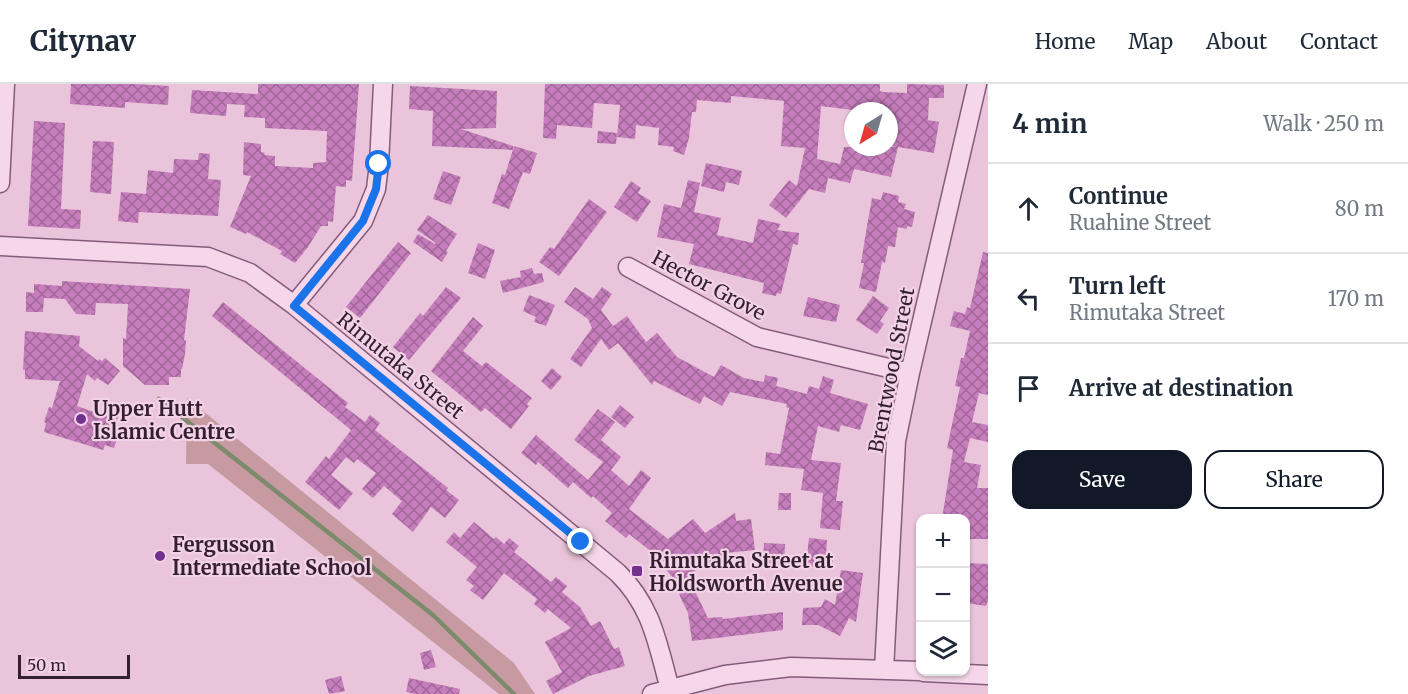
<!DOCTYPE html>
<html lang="en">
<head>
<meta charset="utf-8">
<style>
  body { margin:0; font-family:Merriweather,serif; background:#f2f2f3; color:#1f2937 }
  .controls { position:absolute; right:18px; bottom:18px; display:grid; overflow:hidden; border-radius:12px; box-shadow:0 2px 4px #0004 }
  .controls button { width:54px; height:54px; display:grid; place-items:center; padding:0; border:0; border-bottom:2px solid #e0e1e3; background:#fff; color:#1f2937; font:30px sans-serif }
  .compass { position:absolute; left:844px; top:18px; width:54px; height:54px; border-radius:50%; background:#fff; box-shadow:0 2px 4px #0004; rotate:217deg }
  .scale { position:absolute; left:18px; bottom:15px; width:112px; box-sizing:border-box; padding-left:6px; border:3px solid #341f30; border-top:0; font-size:16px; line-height:21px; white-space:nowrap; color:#341f30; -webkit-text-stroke:4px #f2d3e5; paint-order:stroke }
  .stop { position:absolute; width:18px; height:18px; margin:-14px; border:4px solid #1a73e8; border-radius:50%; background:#fff }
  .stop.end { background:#1a73e8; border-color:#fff; box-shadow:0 2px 6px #0008 }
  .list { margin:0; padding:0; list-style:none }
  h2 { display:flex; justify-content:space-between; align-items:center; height:78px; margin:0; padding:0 24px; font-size:26px }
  h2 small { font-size:20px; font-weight:400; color:#747a83 }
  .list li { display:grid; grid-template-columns:39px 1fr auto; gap:18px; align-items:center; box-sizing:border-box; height:90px; padding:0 24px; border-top:2px solid #e0e1e3 }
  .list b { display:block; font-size:22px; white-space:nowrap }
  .list p { margin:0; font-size:20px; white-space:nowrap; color:#747a83 }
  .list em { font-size:20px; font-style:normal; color:#747a83 }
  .actions { display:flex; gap:12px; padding:18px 24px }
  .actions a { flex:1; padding:14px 0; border:2px solid #111827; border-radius:18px; text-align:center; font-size:21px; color:#111827 }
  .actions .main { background:#111827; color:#fff }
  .icon { flex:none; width:33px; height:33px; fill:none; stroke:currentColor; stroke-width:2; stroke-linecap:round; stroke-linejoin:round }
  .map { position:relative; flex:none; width:988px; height:610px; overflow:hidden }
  header { display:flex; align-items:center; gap:36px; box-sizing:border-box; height:84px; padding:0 30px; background:#fff; border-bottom:2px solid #e0e1e3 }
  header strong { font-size:28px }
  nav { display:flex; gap:33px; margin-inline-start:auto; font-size:21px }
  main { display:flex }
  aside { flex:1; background:#fff }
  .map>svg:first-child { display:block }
  .green { fill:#c799a1 }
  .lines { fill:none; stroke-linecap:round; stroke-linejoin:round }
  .stream { stroke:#7d8b6d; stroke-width:4.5 }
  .building { fill:url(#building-cross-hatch); fill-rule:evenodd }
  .street-casing { stroke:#835c79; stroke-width:21 }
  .street { stroke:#f6d6e9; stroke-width:18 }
  .route { stroke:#1a73e8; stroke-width:8 }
  .poi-dot { fill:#71318d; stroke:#f2d3e5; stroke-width:2 }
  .labels { text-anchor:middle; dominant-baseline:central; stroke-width:4.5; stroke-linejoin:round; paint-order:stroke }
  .street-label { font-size:20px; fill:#341f30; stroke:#f2d3e5 }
  .poi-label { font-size:20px; font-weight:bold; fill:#341f30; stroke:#f2d3e5; text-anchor:start }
</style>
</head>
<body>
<header>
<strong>Citynav</strong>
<nav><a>Home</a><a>Map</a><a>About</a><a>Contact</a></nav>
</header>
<main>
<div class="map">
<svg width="988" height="610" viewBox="0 0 988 610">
  <defs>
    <pattern id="building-cross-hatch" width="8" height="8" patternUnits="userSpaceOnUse" patternTransform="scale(1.5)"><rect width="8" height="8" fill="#c57dbc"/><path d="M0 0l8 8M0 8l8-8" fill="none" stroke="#a16699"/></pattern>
  </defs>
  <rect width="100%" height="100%" fill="#eac4da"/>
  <path class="green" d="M 187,314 L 514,579 L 535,610 L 499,610 L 208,380 L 186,380 Z"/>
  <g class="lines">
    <path class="stream" d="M 159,315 L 433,531 L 514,610"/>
  </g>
  <path class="building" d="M 71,0 L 135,0 L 169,2 L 168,21 L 125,18 L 125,24 L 70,20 Z
    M 258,0 L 359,0 L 352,97 L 346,96 L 346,103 L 336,102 L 333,138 L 328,137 L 328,142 L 321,142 L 308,163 L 295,179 L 280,170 L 282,167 L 247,148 L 246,150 L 230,143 L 251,92 L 243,91 L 244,58 L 261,60 L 261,68 L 265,69 L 264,71 L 275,72 L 275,82 L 313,84 L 313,79 L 326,78 L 327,47 L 265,44 L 265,34 L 244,33 L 245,21 L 227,20 L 226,32 L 190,29 L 192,6 L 258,10 Z
    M 545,0 L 880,0 L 880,7 L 883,8 L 907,9 L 907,0 L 944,1 L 944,14 L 929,14 L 928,36 L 939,38 L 934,69 L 898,63 L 891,93 L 854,85 L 850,99 L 828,94 L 825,109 L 809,105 L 786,134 L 769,121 L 789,96 L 797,102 L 805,64 L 781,62 L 784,17 L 731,12 L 731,19 L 697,16 L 696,28 L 692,28 L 689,54 L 684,71 L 673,67 L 674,63 L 658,61 L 659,44 L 636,41 L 635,55 L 617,53 L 620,21 L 594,19 L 592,44 L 557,41 L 556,55 L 543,54 ZM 821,22 L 860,27 L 889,27 L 889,62 L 897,63 L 844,63 L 840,80 L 817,75 Z
    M 410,2 L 497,7 L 496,44 L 461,45 L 513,62 L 513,66 L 432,62 L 433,27 L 409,25 Z
    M 34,37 L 65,39 L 61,125 L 81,126 L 80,145 L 28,142 Z
    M 598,47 L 617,49 L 616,60 L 597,59 Z
    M 93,57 L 114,58 L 111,110 L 90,108 Z
    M 514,62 L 537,69 L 530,90 L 523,88 L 509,125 L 492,119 L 502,90 L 505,91 Z
    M 199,69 L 210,70 L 208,95 L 221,96 L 218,132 L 139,128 L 138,139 L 118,137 L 121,108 L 146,110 L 148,86 L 173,89 L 174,75 L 198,76 Z
    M 706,79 L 742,87 L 739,101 L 726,98 L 724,108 L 701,102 Z
    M 443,87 L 461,93 L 451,121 L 433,115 Z
    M 688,96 L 700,99 L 694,128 L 721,134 L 717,151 L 753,159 L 758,135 L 781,140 L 777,146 L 799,149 L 798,161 L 793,160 L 781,210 L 777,209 L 776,212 L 762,209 L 764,199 L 689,180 L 694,160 L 657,153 L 664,120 L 681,124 Z
    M 631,97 L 641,104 L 638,109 L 651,117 L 637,138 L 614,123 Z
    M 883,108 L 899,112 L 898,118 L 906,120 L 904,125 L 915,128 L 912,143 L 907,142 L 907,145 L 898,143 L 895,163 L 888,162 L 885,179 L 882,178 L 876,208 L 859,204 L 864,179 L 861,179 L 867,142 L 872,114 L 881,116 Z
    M 589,115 L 607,128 L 559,192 L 539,178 L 550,163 L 554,165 Z
    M 428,131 L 457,150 L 446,167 L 448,168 L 442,178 L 413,158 L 418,150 L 435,160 L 436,159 L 417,146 Z
    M 398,158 L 411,169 L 360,234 L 346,223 Z
    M 478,159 L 495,166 L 485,195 L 468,189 Z
    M 983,168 L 988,169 L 988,311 L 979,309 L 972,338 L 988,341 L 988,358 L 970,354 L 964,378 L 981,381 L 977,404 L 988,404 L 988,455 L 966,455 L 966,435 L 942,435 L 953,366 L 947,364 L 960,303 L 955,302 L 961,274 L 964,274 L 970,247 L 950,242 L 954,227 L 965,230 L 967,223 L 970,224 Z
    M 532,184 L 534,190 L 542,189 L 544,198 L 503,209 L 500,197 L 521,193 L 520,187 Z
    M 62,197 L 190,205 L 184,256 L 186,257 L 185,270 L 182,285 L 181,285 L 181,293 L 169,293 L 169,301 L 145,301 L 123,282 L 123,254 L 126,255 L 128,220 L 96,219 L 95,231 L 76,230 L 65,215 L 44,214 L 43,228 L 26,228 L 26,208 L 34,209 L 34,200 L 62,202 Z
    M 446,203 L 461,214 L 409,276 L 393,263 L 420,229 L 423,232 Z
    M 575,203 L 593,215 L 602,203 L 612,210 L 601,226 L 613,242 L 627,232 L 646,258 L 657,249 L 677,273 L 714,293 L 721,281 L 744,294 L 764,298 L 765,291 L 778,294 L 776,302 L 807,310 L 809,302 L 819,305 L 823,292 L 834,296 L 830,309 L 868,320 L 860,346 L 841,341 L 839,348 L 818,342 L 811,376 L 841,379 L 836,417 L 843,417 L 840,446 L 820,444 L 823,409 L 801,406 L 804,385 L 765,381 L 766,368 L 780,370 L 789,324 L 786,323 L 787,320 L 730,308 L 722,322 L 704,312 L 700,320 L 654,297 L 652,301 L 618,259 L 609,266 L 601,255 L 581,283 L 570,275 L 592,244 L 588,235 L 564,218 Z
    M 529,211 L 555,221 L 546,242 L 534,238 L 536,233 L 523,227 Z
    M 873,212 L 889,224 L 880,237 L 884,240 L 877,250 L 856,236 Z
    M 808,213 L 840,221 L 836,238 L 803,232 Z
    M 223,218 L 348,319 L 345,323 L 365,338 L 370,331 L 380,339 L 375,346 L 448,404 L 446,406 L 459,416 L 445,434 L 431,423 L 413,448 L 392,430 L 402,417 L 384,402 L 373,414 L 362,405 L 376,389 L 357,375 L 354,379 L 346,373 L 331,391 L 353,409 L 339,426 L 305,398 L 326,372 L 329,375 L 351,346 L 212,232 Z
    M 473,233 L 483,242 L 463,267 L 482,282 L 486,278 L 532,314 L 527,320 L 529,322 L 511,345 L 485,324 L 481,328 L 431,287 Z
    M 25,247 L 80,252 L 79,262 L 98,277 L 99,275 L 102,277 L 105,274 L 120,287 L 108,301 L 97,294 L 95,297 L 87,290 L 77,322 L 105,332 L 106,329 L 118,333 L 114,344 L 120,346 L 114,364 L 105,361 L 103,366 L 44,348 L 46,339 L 44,338 L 49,323 L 52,324 L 60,297 L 25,295 L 25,286 L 23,286 Z
    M 552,284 L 562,293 L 551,306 L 541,297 Z
    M 620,321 L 634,333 L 625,344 L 611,333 Z
    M 598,325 L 615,338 L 601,356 L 621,373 L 611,386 L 629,402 L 641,386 L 651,394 L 629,425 L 668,455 L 693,435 L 705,449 L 735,429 L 736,437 L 751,435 L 755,466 L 725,469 L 709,483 L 705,478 L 688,493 L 708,534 L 722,533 L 723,535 L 783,528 L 783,546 L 692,557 L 688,529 L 679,510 L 685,507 L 663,482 L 667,480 L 629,450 L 626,454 L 605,437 L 612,429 L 593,412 L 591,414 L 573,398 L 568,404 L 538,378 L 536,381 L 521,369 L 536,351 L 588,396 L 603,378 L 574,356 Z
    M 779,409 L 791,409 L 791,426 L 778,426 Z
    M 474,438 L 494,455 L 496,453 L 504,460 L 509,454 L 519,462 L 514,468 L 551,498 L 556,493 L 567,502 L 562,508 L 580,523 L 591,542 L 600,537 L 614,565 L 619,563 L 625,582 L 589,592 L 553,610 L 546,597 L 562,588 L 545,558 L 571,544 L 548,525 L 545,529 L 534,520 L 537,515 L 504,489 L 483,516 L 470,506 L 474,502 L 466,496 L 477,483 L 446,458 L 454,448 L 460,454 Z
    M 809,454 L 827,456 L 826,472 L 833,473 L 832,484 L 806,482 Z
    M 764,459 L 785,460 L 784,482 L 763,481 Z
    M 966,479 L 988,480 L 988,517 L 986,522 L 966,519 Z
    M 841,486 L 863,489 L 856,538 L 849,534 L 840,552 L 818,541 L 802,541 L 803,524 L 821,523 L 825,515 L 835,521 Z
    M 431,566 L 436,583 L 424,586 L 420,569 Z
    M 341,592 L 345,607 L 329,610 L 325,596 Z
    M 409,594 L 460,605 L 459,610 L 415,610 L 406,608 Z"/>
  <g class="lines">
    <defs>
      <path id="street" d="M 0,99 L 5,0
        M 0,162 L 208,173 L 250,189 L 294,221 L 618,489 C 653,524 657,559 670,605
        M 628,183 L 757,253 L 910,289
        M 294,221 L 363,137 L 376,105 L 379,80 L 383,0
        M 884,586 L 896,357 L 910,289 L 977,0
        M 923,588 L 988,591
        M 652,610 L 725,591 L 791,583 L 920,587"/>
    </defs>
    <use href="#street" class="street-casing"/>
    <use href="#street" class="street"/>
  </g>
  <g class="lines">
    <path class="route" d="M 379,80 L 376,105 L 363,137 L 294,222 L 581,458"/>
  </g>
  <g class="poi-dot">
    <circle cx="81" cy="335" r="6"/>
    <circle cx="160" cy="472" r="6"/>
    <rect x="631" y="481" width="12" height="12" rx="3"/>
  </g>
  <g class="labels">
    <g class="street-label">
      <text transform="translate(709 201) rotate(28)">Hector Grove</text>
      <text transform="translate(401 281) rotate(39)">Rimutaka Street</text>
      <text transform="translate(891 286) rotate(-79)">Brentwood Street</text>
    </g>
    <g class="poi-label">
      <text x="93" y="324">Upper Hutt<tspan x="93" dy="23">Islamic Centre</tspan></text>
      <text x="172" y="460">Fergusson<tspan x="172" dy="23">Intermediate School</tspan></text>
      <text x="649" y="476">Rimutaka Street at<tspan x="649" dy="23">Holdsworth Avenue</tspan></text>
    </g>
  </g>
</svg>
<div class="controls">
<button>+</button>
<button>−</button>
<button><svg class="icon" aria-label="layers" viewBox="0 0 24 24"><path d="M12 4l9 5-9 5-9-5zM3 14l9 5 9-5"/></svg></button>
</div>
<svg class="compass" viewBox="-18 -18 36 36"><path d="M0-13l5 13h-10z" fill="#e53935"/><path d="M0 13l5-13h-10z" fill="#747a83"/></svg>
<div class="scale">50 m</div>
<div class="stop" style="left:379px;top:80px"></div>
<div class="stop end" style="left:581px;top:458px"></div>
</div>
<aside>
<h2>4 min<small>Walk · 250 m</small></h2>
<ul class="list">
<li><svg class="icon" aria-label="ahead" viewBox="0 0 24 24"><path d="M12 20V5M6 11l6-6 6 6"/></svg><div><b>Continue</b><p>Ruahine Street</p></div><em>80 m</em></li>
<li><svg class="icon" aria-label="left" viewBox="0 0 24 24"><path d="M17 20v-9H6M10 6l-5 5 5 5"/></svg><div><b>Turn left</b><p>Rimutaka Street</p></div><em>170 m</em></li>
<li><svg class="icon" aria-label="arrive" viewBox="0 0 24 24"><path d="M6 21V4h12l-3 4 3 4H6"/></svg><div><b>Arrive at destination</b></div></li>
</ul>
<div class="actions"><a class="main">Save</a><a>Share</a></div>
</aside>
</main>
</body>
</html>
